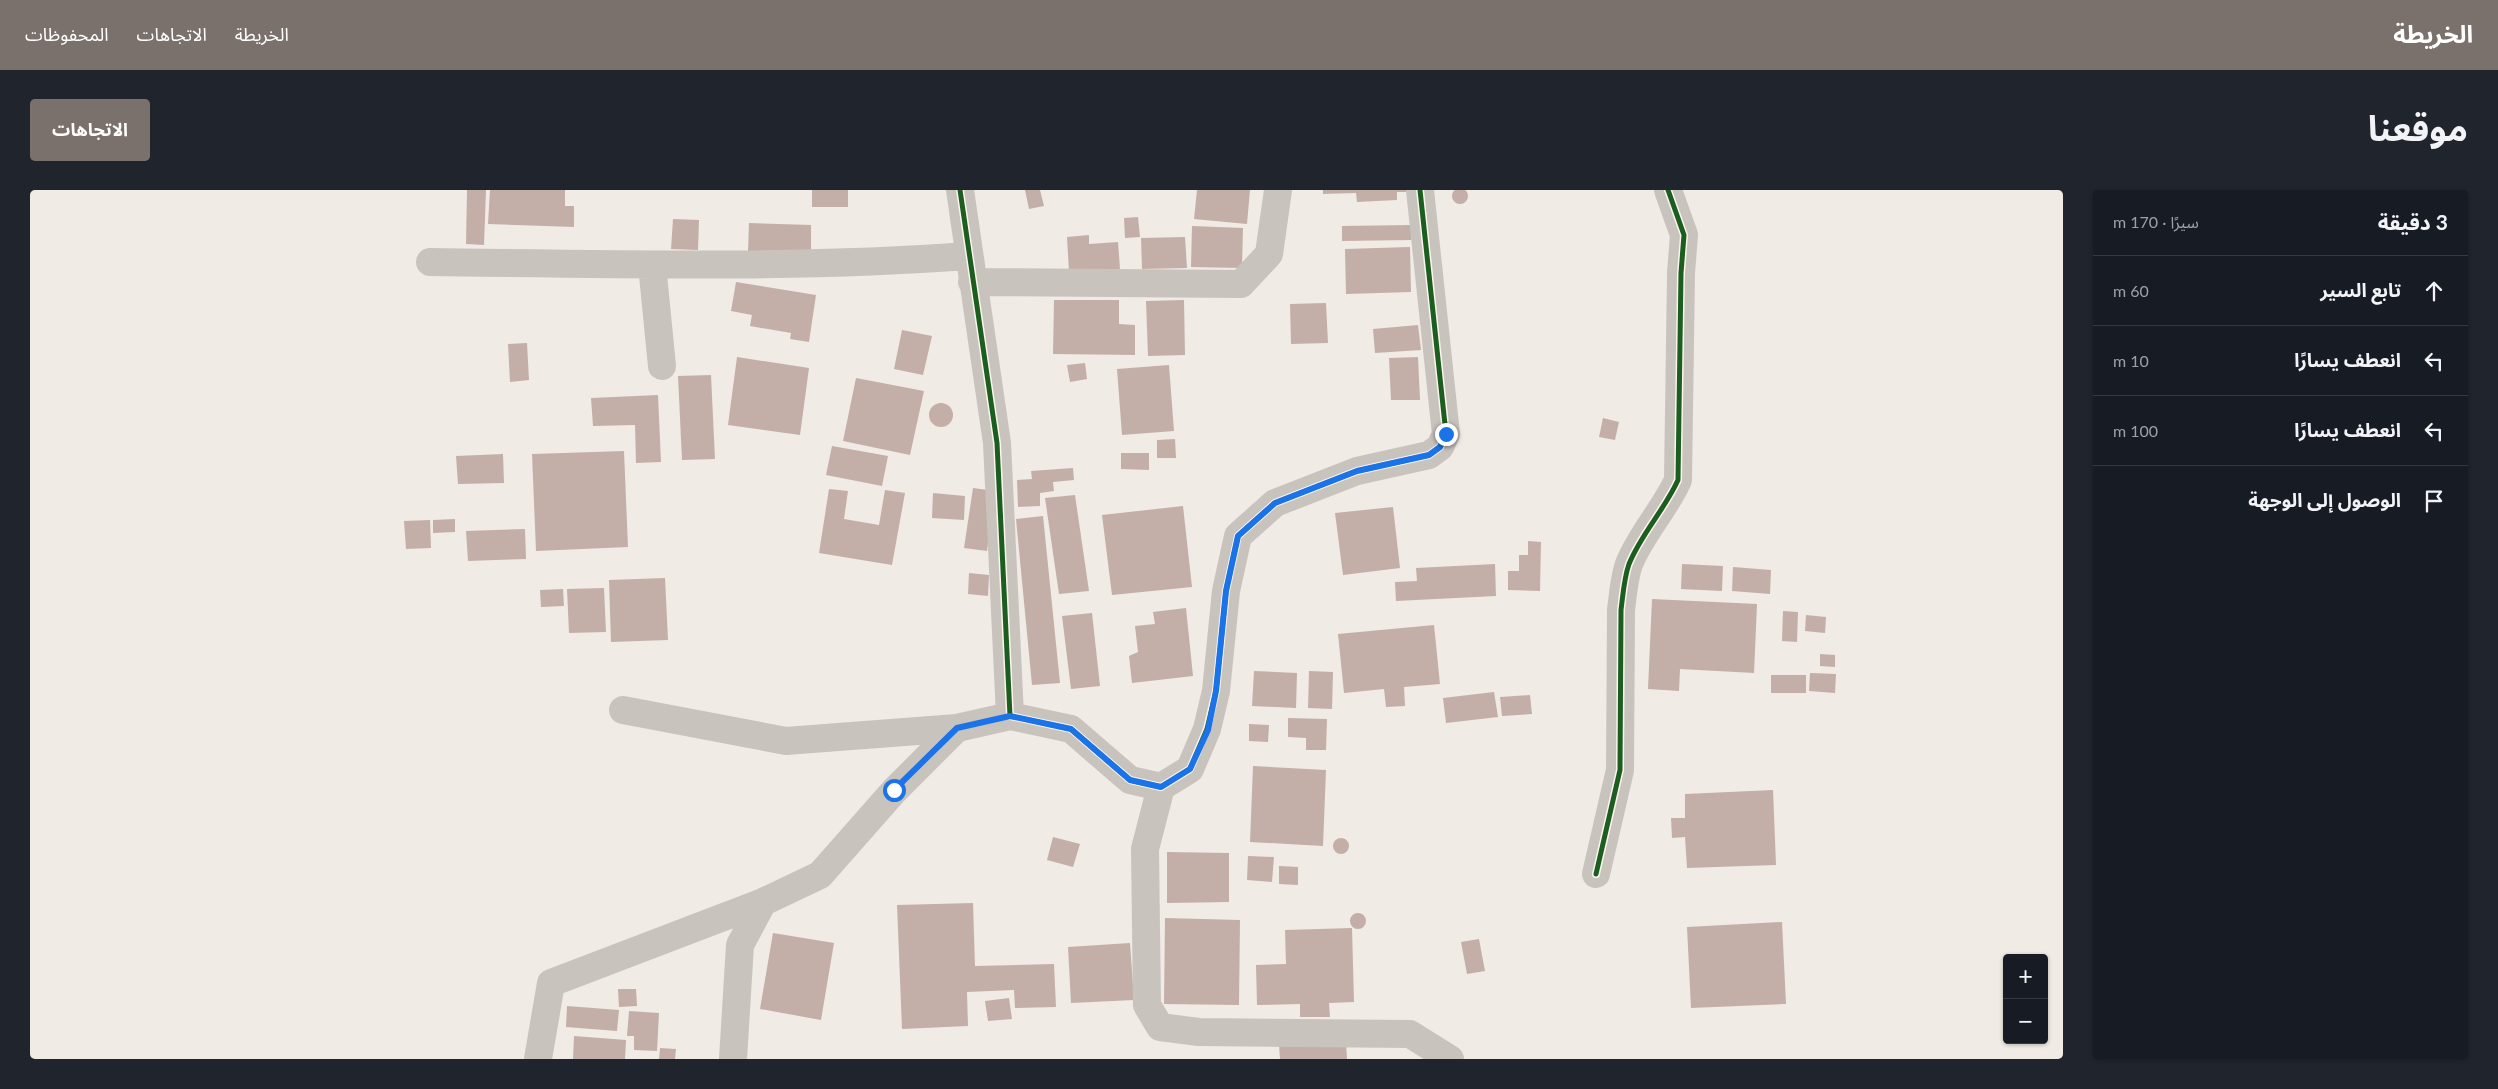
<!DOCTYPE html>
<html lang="ar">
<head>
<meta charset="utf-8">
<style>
  body { margin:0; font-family:Lato,"Noto Sans Arabic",sans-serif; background:#20242c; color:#f1f3f6; direction:rtl }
  .controls { position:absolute; right:15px; bottom:15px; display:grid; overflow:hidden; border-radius:5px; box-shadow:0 1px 4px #0004 }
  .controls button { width:45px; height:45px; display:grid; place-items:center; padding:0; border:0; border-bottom:1px solid #363941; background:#171b24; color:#f1f3f6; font:25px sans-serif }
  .stop { position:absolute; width:15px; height:15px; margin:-11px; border:4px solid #1a73e8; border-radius:50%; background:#fff }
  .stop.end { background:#1a73e8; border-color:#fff; box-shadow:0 1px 5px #0008 }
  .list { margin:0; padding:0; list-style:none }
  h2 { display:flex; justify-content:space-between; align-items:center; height:65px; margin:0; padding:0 20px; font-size:21px }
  h2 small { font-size:16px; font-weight:400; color:#9ea1a6 }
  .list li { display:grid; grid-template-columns:32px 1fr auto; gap:15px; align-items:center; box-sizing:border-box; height:70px; padding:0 20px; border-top:1px solid #363941 }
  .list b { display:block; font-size:19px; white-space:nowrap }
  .list em { font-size:16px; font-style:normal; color:#9ea1a6 }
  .icon { flex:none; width:28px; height:28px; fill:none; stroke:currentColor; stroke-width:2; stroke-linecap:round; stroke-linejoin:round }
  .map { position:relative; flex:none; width:2033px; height:869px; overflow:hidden; direction:ltr; border-radius:5px }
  header { display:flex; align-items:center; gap:30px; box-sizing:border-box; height:70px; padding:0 25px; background:#7a716c; color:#fff }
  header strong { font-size:24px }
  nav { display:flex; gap:28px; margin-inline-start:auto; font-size:18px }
  .intro { display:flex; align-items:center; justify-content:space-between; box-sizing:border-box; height:120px; padding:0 30px }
  h1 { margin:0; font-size:35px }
  .button { padding:12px 22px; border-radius:5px; background:#7a716c; color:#fff; font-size:18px; font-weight:700 }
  main { display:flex; gap:30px; padding:0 30px }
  aside { flex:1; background:#171b24; border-radius:5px; box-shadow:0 1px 4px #0004 }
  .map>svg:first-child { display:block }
  .building { fill:#c3afa7 }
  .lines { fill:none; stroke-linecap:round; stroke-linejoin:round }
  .minor { stroke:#c9c3be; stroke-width:28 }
  .cycleway-casing { stroke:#fbf5ee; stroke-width:8 }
  .cycleway { stroke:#1b5e20; stroke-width:5 }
  .route { stroke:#1a73e8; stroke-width:6 }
</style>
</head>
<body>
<header>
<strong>الخريطة</strong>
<nav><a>الخريطة</a><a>الاتجاهات</a><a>المحفوظات</a></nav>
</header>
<div class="intro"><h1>موقعنا</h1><a class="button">الاتجاهات</a></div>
<main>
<aside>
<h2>3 دقيقة<small>سيرًا · 170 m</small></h2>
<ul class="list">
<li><svg class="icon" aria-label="ahead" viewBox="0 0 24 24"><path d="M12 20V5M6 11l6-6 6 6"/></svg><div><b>تابع السير</b></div><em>60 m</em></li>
<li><svg class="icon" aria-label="left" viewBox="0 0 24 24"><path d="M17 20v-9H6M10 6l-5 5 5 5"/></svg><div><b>انعطف يسارًا</b></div><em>10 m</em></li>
<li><svg class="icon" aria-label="left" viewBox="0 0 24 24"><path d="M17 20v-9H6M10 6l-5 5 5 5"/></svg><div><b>انعطف يسارًا</b></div><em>100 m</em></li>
<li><svg class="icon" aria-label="arrive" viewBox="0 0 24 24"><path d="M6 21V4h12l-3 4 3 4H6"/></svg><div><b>الوصول إلى الوجهة</b></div></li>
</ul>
</aside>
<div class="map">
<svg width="2033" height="869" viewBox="0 0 2033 869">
  <rect width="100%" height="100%" fill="#f0ebe5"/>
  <path class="building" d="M1422 6a8 8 0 1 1 16 0a8 8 0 1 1-16 0Z
    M 437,0 L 456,0 L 454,55 L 436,54 Z
    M 460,0 L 535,0 L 535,16 L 544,16 L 544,37 L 458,34 Z
    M 782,0 L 818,0 L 818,17 L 782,17 Z
    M 995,0 L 1010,0 L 1014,16 L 999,19 Z
    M 1167,0 L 1220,0 L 1217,34 L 1164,29 Z
    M 1293,0 L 1378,0 L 1378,2 L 1367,2 L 1367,10 L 1327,12 L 1326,3 L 1293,4 Z
    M 1108,27 L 1110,47 L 1095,48 L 1094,28 Z
    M 643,29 L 669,30 L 668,60 L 641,59 Z
    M 719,33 L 781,35 L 781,63 L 718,61 Z
    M 1381,35 L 1381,50 L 1312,51 L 1312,36 Z
    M 1162,36 L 1213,38 L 1212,78 L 1161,77 Z
    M 1059,45 L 1059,54 L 1088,52 L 1090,79 L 1039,82 L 1037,47 Z
    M 1155,47 L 1157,78 L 1112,79 L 1111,48 Z
    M 1380,57 L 1381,102 L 1316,104 L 1315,59 Z
    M 706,92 L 786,105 L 779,152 L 760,149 L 761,143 L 720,136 L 722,125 L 701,121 Z
    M 1024,110 L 1089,110 L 1089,134 L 1105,135 L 1105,165 L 1023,164 Z
    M 1154,110 L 1155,165 L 1118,166 L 1116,111 Z
    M 1296,113 L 1298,153 L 1261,154 L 1260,114 Z
    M 1388,135 L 1391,160 L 1345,163 L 1343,139 Z
    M 872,140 L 902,146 L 893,185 L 864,179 Z
    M 497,153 L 499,190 L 480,192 L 478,154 Z
    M 707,167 L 779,178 L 770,245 L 698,235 Z
    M 1388,167 L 1390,210 L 1361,210 L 1359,168 Z
    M 1055,173 L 1057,189 L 1040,192 L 1037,175 Z
    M 1139,175 L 1144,241 L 1092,245 L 1087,179 Z
    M 681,185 L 685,269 L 652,270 L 648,186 Z
    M 826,188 L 894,201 L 880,265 L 813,251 Z
    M 628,205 L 631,272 L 606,273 L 605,235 L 563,236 L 561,208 Z
    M899 225a12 12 0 1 1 24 0a12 12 0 1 1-24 0Z
    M 1573,228 L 1589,232 L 1585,250 L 1569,247 Z
    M 1145,249 L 1146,268 L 1127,268 L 1127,250 Z
    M 802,256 L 858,266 L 852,296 L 796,285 Z
    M 594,261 L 598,357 L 506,361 L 502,264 Z
    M 1091,263 L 1119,263 L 1119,280 L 1091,279 Z
    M 473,264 L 474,293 L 428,294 L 426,266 Z
    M 1043,278 L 1044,290 L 1023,292 L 1024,301 L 1010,303 L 1010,316 L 988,317 L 987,290 L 1002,289 L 1001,281 Z
    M 943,298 L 965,301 L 957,361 L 934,358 Z
    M 799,299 L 818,301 L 814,329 L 849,335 L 855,300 L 875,303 L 862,375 L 789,363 Z
    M 903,303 L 935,306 L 934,330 L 902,328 Z
    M 1045,305 L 1059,401 L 1029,404 L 1015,308 Z
    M 1153,316 L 1162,397 L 1082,405 L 1072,325 Z
    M 1363,317 L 1370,378 L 1313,385 L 1305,323 Z
    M 1013,326 L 1030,493 L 1002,495 L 986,329 Z
    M 425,329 L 425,342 L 403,343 L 403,330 Z
    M 400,330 L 401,358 L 376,359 L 374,331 Z
    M 495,339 L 496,369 L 438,371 L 436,341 Z
    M 1498,351 L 1511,352 L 1510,401 L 1478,400 L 1478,381 L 1489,381 L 1489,365 L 1498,365 Z
    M 1465,374 L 1466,406 L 1366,411 L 1365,392 L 1387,391 L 1386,378 Z
    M 1652,374 L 1693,376 L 1692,401 L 1651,399 Z
    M 1703,377 L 1741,380 L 1740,404 L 1702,401 Z
    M 939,383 L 959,385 L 958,406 L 938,404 Z
    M 635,388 L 638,450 L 581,452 L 579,390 Z
    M 574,398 L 576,442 L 539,443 L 537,399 Z
    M 533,399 L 534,416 L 511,417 L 510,400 Z
    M 1622,409 L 1727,414 L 1724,483 L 1650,479 L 1649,501 L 1618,499 Z
    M 1156,418 L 1163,486 L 1102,493 L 1099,466 L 1108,462 L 1105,436 L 1125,434 L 1123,422 Z
    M 1753,421 L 1768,422 L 1767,452 L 1752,451 Z
    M 1062,423 L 1070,496 L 1041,499 L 1032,426 Z
    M 1776,425 L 1796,427 L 1795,443 L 1775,441 Z
    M 1404,435 L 1410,494 L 1374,497 L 1375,516 L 1356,517 L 1354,499 L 1314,503 L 1308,444 Z
    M 1790,464 L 1805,465 L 1805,477 L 1790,476 Z
    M 1224,481 L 1267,483 L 1266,518 L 1222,516 Z
    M 1279,481 L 1303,482 L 1302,519 L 1278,518 Z
    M 1780,483 L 1806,484 L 1805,503 L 1779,501 Z
    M 1741,485 L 1776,485 L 1776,503 L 1741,503 Z
    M 1464,502 L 1468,527 L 1416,533 L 1413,508 Z
    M 1500,505 L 1502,524 L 1472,526 L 1470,507 Z
    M 1258,528 L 1297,529 L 1296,560 L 1276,560 L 1276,548 L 1258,547 Z
    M 1219,534 L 1239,535 L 1238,552 L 1219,551 Z
    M 1223,576 L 1296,580 L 1293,656 L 1220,652 Z
    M 1743,600 L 1746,675 L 1657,678 L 1655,647 L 1642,648 L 1641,628 L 1655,628 L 1655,604 Z
    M 1023,647 L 1050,654 L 1043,677 L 1017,670 Z
    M1303 656a8 8 0 1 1 16 0a8 8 0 1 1-16 0Z
    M 1137,662 L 1199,663 L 1199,712 L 1137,713 Z
    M 1218,666 L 1244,667 L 1242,692 L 1217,690 Z
    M 1249,676 L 1268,677 L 1268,695 L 1249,694 Z
    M 943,713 L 945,776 L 1024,774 L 1026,817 L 985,818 L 984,800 L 937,802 L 938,836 L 872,839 L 867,715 Z
    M1320 731a8 8 0 1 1 16 0a8 8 0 1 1-16 0Z
    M 1135,728 L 1210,730 L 1209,815 L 1134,814 Z
    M 1752,732 L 1756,814 L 1661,818 L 1657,737 Z
    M 1322,738 L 1324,812 L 1299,813 L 1300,827 L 1270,827 L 1270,814 L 1227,815 L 1226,775 L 1256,774 L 1255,740 Z
    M 743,743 L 804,753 L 791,830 L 730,819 Z
    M 1449,749 L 1455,781 L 1437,784 L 1431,752 Z
    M 1100,753 L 1104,810 L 1041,813 L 1038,757 Z
    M 588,799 L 606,799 L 607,816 L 589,817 Z
    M 979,808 L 982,829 L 958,831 L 955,811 Z
    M 537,816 L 589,820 L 587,841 L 536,837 Z
    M 599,821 L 629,823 L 627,861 L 604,860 L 604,846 L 597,846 Z
    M 544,846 L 596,850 L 595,869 L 543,869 Z
    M 1316,852 L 1317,869 L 1250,869 L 1249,855 Z
    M 630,858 L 646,859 L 645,869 L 629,869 Z"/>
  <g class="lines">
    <path class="minor" d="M 930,0 L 967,253 L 980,526 L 1041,539 L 1100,590 L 1131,597 L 1160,579 L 1177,539 L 1186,501 L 1196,401 L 1208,346 L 1245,313 L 1327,281 L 1399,265 L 1410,257 L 1416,244 L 1390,0
      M 400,72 C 580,74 760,79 939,66
      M 622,75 L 632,176
      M 942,92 L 1211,94 L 1239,64 L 1248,0
      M 593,520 L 756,551 L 927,538
      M 1131,597 L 1115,659 L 1117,815 L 1130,837 L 1169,842 L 1380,844 L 1420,869
      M 1566,684 L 1590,580 L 1591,420 C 1593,405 1594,388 1599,374 C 1611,344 1635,319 1648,290 L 1651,83 L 1654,45 L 1638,0
      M 508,869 L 521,793 L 733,712
      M 703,869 L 710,755 L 733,712 L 790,685 L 864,601 L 927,538 L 980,526"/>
    <defs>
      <path id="cycleway" d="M 930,0 L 967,253 L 980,526 L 1041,539 L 1100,590 L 1131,597 L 1160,579 L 1177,539 L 1186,501 L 1196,401 L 1208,346 L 1245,313 L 1327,281 L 1399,265 L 1410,257 L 1416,244 L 1390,0
        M 1566,684 L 1590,580 L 1591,420 C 1593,405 1594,388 1599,374 C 1611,344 1635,319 1648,290 L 1651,83 L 1654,45 L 1638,0"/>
    </defs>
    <use href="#cycleway" class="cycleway-casing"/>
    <use href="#cycleway" class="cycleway"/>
  </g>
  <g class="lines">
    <path class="route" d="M 864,600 L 927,538 L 980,526 L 1041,539 L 1100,590 L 1131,597 L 1160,579 L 1178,540 L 1186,501 L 1196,401 L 1208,346 L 1245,313 L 1327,281 L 1399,265 L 1410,257 L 1416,244"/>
  </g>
</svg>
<div class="controls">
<button>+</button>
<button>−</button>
</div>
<div class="stop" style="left:864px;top:600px"></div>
<div class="stop end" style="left:1416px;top:244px"></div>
</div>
</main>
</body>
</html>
